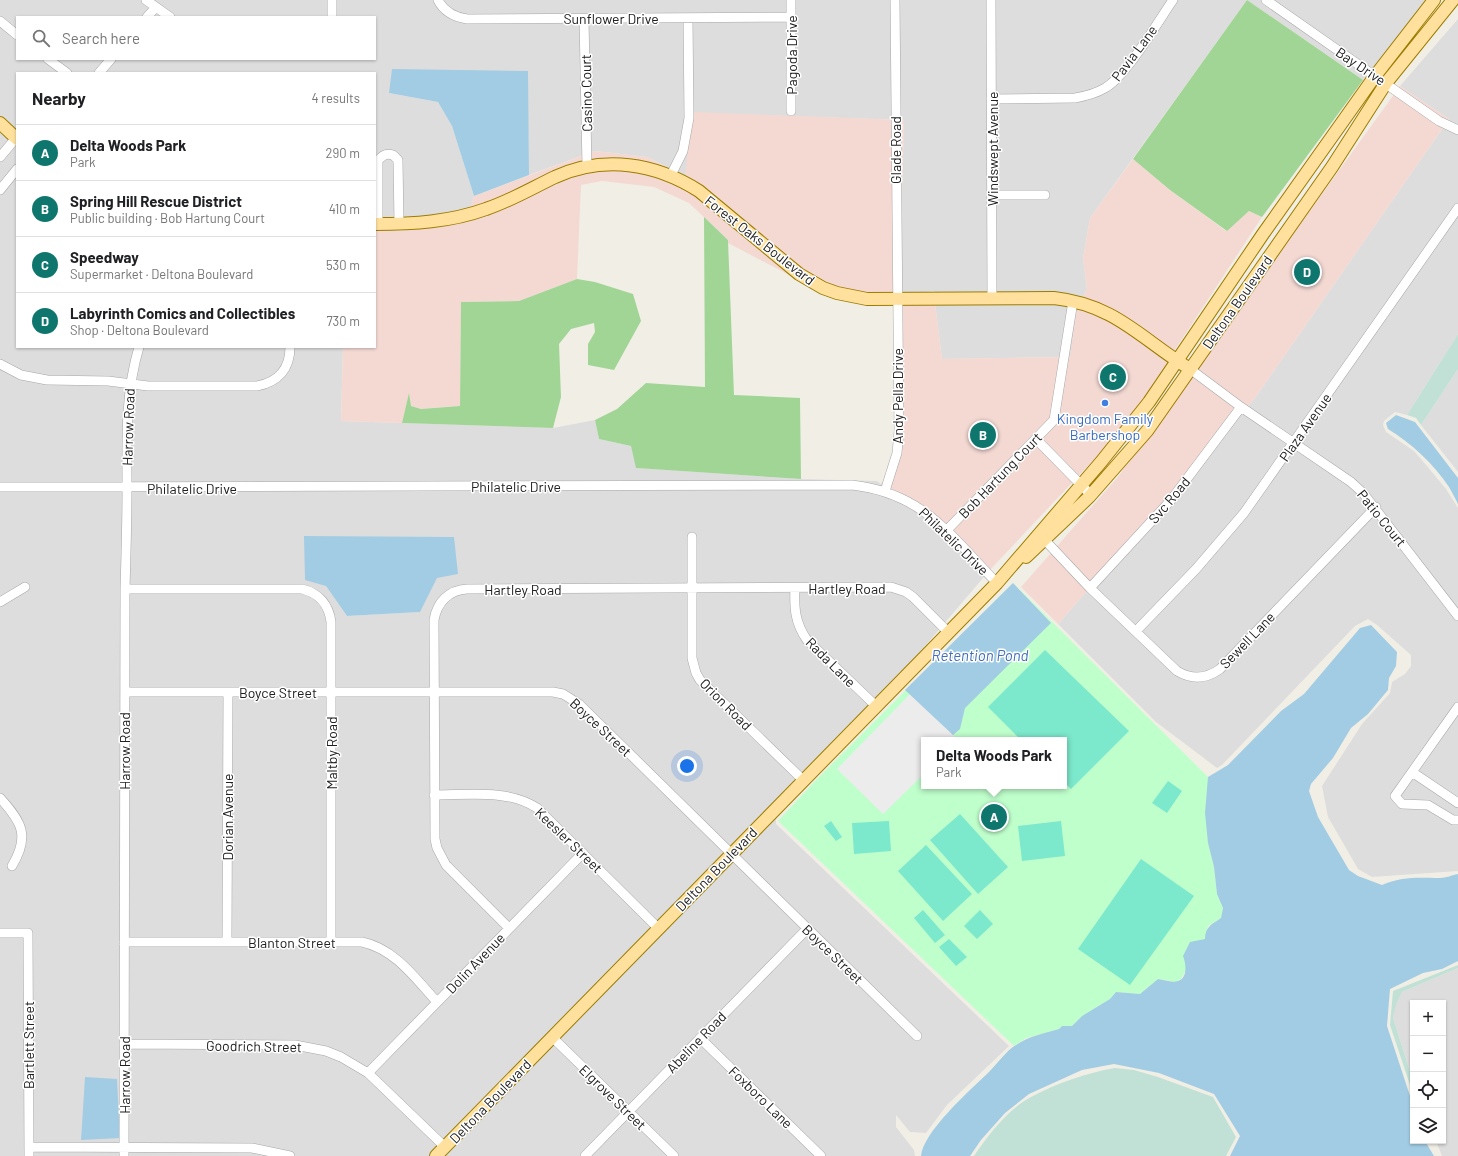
<!DOCTYPE html>
<html lang="en">
<head>
<meta charset="utf-8">
<style>
  body { margin:0; font-family:Barlow,sans-serif; background:#f6f6f6; color:#202124 }
  .controls { position:absolute; right:12px; bottom:12px; display:grid; overflow:hidden; border-radius:0px; box-shadow:0 1px 3px #0004 }
  .controls button { width:36px; height:36px; display:grid; place-items:center; padding:0; border:0; border-bottom:1px solid #e0e0e0; background:#fff; color:#202124; font:20px sans-serif }
  .you { position:absolute; left:687px; top:766px; width:14px; height:14px; margin:-10px; border:3px solid #fff; border-radius:50%; background:#1a73e8; box-shadow:0 0 0 6px #1a73e833 }
  .badge { display:grid; place-items:center; width:26px; height:26px; border-radius:50%; background:#0f766e; color:#fff; font-size:13px; font-weight:700 }
  .pin { position:absolute; translate:-50% -50%; border:2px solid #fff; box-shadow:0 1px 4px #0006 }
  .popup { position:absolute; left:921px; top:737px; width:146px; height:52px; box-sizing:border-box; display:grid; place-content:center; border-radius:0px; background:#fff; filter:drop-shadow(0 1px 3px #0005); font-size:13px; white-space:nowrap; color:#757577 }
  .popup b { font-size:15px; color:#202124 }
  .popup::after { content:''; position:absolute; left:50%; top:100%; margin-left:-8px; border:8px solid transparent; border-top-color:#fff }
  .list { margin:0; padding:0; list-style:none }
  h2 { display:flex; justify-content:space-between; align-items:center; height:52px; margin:0; padding:0 16px; font-size:17px }
  h2 small { font-size:13px; font-weight:400; color:#757577 }
  .list li { display:grid; grid-template-columns:26px 1fr auto; gap:12px; align-items:center; box-sizing:border-box; height:56px; padding:0 16px; border-top:1px solid #e0e0e0 }
  .list b { display:block; font-size:15px; white-space:nowrap }
  .list p { margin:0; font-size:13px; white-space:nowrap; color:#757577 }
  .list em { font-size:13px; font-style:normal; color:#757577 }
  .icon { flex:none; width:22px; height:22px; fill:none; stroke:currentColor; stroke-width:2; stroke-linecap:round; stroke-linejoin:round }
  .map { position:relative; flex:none; width:1458px; height:1156px; overflow:hidden }
  .search { position:absolute; background:#fff; box-shadow:0 1px 3px #0004; left:16px; top:16px; width:360px; height:44px; display:flex; align-items:center; gap:10px; box-sizing:border-box; padding:0 14px; border-radius:0px; color:#757577; font-size:15px }
  .panel { position:absolute; background:#fff; box-shadow:0 1px 3px #0004; left:16px; top:72px; width:360px; height:276px; border-radius:0px }
  .map>svg:first-child { display:block }
  .residential { fill:#dedddd; fill-rule:evenodd }
  .commercial { fill:#f4d9d3 }
  .forest { fill:#a1d596 }
  .wetland { fill:#c1e1d6 }
  .park { fill:#bfffcc; fill-rule:evenodd }
  .pitch { fill:#7ce8cc }
  .parking { fill:#ececec }
  .water { fill:#a2cce3 }
  .lines { fill:none; stroke-linecap:round; stroke-linejoin:round }
  .minor-casing { stroke:#a7a7a7; stroke-width:10 }
  .major-casing { stroke:#9c7c00; stroke-width:14 }
  .minor { stroke:#fff; stroke-width:9 }
  .major { stroke:#ffe19d; stroke-width:12 }
  .shop-dot { fill:#3f7fe0; stroke:#fff; stroke-width:1.5 }
  .labels { text-anchor:middle; dominant-baseline:central; stroke-width:3; stroke-linejoin:round; paint-order:stroke }
  .street-label { font-size:14px; fill:#202020; stroke:#fff }
  .shop-label { font-size:14px; fill:#366cbe; stroke:#fff }
  .water-label { font-size:15px; font-style:italic; fill:#426eba; stroke:#fff }
</style>
</head>
<body>
<div class="map">
<svg width="1458" height="1156" viewBox="0 0 1458 1156">
  <rect width="100%" height="100%" fill="#f1efe5"/>
  <path class="residential" d="M 0,0 L 1429,0 L 1363,80 L 1247,0 L 1090,218 L 1083,259 L 1087,289 L 1082,299 L 934,295 L 934,291 L 899,295 L 904,120 L 692,113 L 686,176 L 647,157 L 595,151 L 529,175 L 527,71 L 389,93 L 438,102 L 452,126 L 474,196 L 470,210 L 439,217 L 375,220 L 375,73 L 17,73 L 17,133 L 0,118 ZM 17,17 L 375,17 L 375,59 L 17,59 Z
    M 1458,19 L 1458,334 L 1407,415 L 1395,412 L 1384,421 L 1383,425 L 1386,432 L 1414,451 L 1427,466 L 1446,489 L 1458,508 L 1458,871 L 1372,877 L 1358,869 L 1328,817 L 1322,786 L 1362,724 L 1390,693 L 1392,682 L 1405,674 L 1411,666 L 1411,655 L 1377,625 L 1368,619 L 1355,626 L 1222,765 L 1217,768 L 1156,722 L 1058,624 L 1255,398 L 1449,119 L 1400,86 Z
    M 0,129 L 17,144 L 17,347 L 343,347 L 341,421 L 553,428 L 595,420 L 599,439 L 631,446 L 637,468 L 801,479 L 877,481 L 926,517 L 989,571 L 914,659 L 430,1156 L 0,1156 ZM 326,586 L 420,612 L 347,616 Z
    M 935,303 L 1054,303 L 1077,306 L 1071,357 L 942,359 Z
    M 1458,369 L 1458,472 L 1421,425 Z
    M 783,807 L 785,809 L 776,819 L 776,824 L 1009,1046 L 947,1105 L 926,1133 L 910,1132 L 896,1115 L 896,1127 L 914,1150 L 915,1156 L 442,1156 Z
    M 1458,968 L 1458,1156 L 1442,1156 L 1436,1141 L 1443,1141 L 1443,1003 L 1413,1003 L 1413,1081 L 1393,1018 L 1395,1004 L 1402,992 Z"/>
  <path class="commercial" d="M 1400,86 L 1449,119 L 1255,398 L 1058,624 L 1021,587 L 1117,478 Z
    M 692,112 L 904,120 L 899,295 L 852,293 L 812,278 L 719,203 L 634,161 L 527,188 L 470,210 L 474,196 L 595,151 L 647,157 L 685,176 Z
    M 1133,159 L 1170,190 L 1226,231 L 1249,211 L 1262,217 L 1173,353 L 1082,299 L 1087,289 L 1083,259 L 1090,218 Z
    M 633,169 L 684,186 L 798,278 L 789,275 L 728,243 L 728,240 L 689,203 L 654,187 L 602,181 L 581,185 L 577,279 L 519,301 L 461,302 L 460,406 L 421,409 L 411,406 L 409,394 L 402,423 L 341,421 L 343,347 L 375,347 L 375,229 L 401,231 L 424,227 L 587,171 Z
    M 887,303 L 935,303 L 942,359 L 1070,357 L 1077,306 L 1100,314 L 1169,360 L 1132,419 L 989,571 L 926,517 L 881,484 L 894,466 L 897,306 Z"/>
  <path class="forest" d="M 1247,0 L 1363,80 L 1262,217 L 1249,211 L 1227,231 L 1170,190 L 1133,159 Z
    M 704,217 L 728,240 L 734,395 L 800,398 L 801,479 L 636,468 L 631,446 L 599,439 L 595,420 L 617,409 L 646,383 L 705,387 Z
    M 577,279 L 595,282 L 633,294 L 641,321 L 614,370 L 588,365 L 588,344 L 595,332 L 594,323 L 571,329 L 559,344 L 561,397 L 553,428 L 402,423 L 409,393 L 411,406 L 421,409 L 460,406 L 461,302 L 519,301 Z"/>
  <path class="wetland" d="M 1458,334 L 1458,369 L 1421,425 L 1416,418 L 1407,415 Z
    M 1458,965 L 1458,968 L 1402,992 L 1396,1004 L 1393,1018 L 1413,1081 L 1413,1094 L 1390,1025 L 1393,991 Z
    M 1115,1068 L 1134,1070 L 1158,1077 L 1213,1097 L 1236,1137 L 1226,1156 L 974,1156 C 988,1135 1008,1109 1031,1097 C 1057,1083 1086,1073 1115,1068 Z"/>
  <path class="park" d="M 1013,583 L 1208,777 L 1208,843 L 1214,867 L 1217,894 L 1223,908 L 1221,918 L 1208,926 L 1205,939 L 1186,962 L 1186,970 L 1181,979 L 1176,982 L 1158,979 L 1140,994 L 1116,992 L 1110,999 L 1082,1016 L 1072,1026 L 1062,1026 L 1059,1029 L 1026,1038 L 1014,1046 L 778,821 L 816,780 ZM 924,740 L 1064,740 L 1064,786 L 924,786 Z"/>
  <path class="pitch" d="M 1045,650 L 1129,731 L 1071,789 L 1064,782 L 1064,740 L 1021,740 L 988,707 Z
    M 1168,781 L 1182,791 L 1167,813 L 1152,803 Z
    M 960,814 L 1008,867 L 978,894 L 930,840 Z
    M 831,821 L 842,837 L 836,841 L 824,826 Z
    M 889,821 L 891,851 L 854,854 L 852,823 Z
    M 1061,821 L 1065,856 L 1022,861 L 1018,826 Z
    M 926,845 L 972,894 L 943,921 L 898,871 Z
    M 1141,859 L 1194,896 L 1130,985 L 1078,949 Z
    M 923,910 L 945,935 L 935,943 L 914,918 Z
    M 980,910 L 993,924 L 977,939 L 964,926 Z
    M 949,939 L 967,957 L 956,966 L 939,947 Z"/>
  <path class="parking" d="M 910,694 L 959,740 L 924,740 L 924,774 L 883,814 L 837,769 Z"/>
  <path class="water" d="M 392,69 L 528,71 L 529,175 L 474,196 L 452,126 L 438,102 L 389,93 Z
    M 1396,415 L 1415,422 L 1458,478 L 1458,504 C 1455,498 1452,492 1449,487 C 1433,463 1412,444 1388,429 L 1386,423 Z
    M 304,536 L 454,537 L 458,574 L 437,578 L 420,612 L 347,616 L 326,586 L 305,580 Z
    M 1013,583 L 1051,623 L 965,708 L 960,729 L 953,735 L 905,690 Z
    M 1371,625 L 1397,652 L 1396,666 L 1389,678 L 1388,690 L 1368,714 L 1351,728 L 1333,758 L 1311,784 L 1309,791 L 1318,817 L 1349,870 L 1358,876 L 1382,885 C 1404,876 1416,878 1440,878 C 1446,878 1452,875 1458,874 L 1458,961 L 1442,969 L 1423,973 L 1390,989 L 1387,1026 L 1413,1105 L 1413,1141 L 1425,1141 L 1434,1156 L 1230,1156 L 1240,1136 L 1214,1094 L 1159,1073 L 1114,1064 L 1082,1070 L 1029,1094 L 1005,1113 L 981,1140 L 970,1156 L 921,1156 C 923,1132 970,1090 988,1073 C 996,1065 1007,1050 1016,1045 C 1029,1036 1045,1033 1059,1029 L 1062,1026 L 1072,1026 L 1082,1016 L 1110,999 L 1116,992 L 1140,994 L 1158,979 C 1164,980 1172,983 1178,981 C 1188,978 1186,963 1183,956 L 1190,942 L 1205,939 C 1205,927 1212,924 1221,918 L 1223,908 L 1217,894 L 1214,867 L 1208,843 L 1205,813 L 1208,777 L 1228,765 L 1281,711 L 1304,694 L 1360,628 Z
    M 85,1077 L 117,1079 L 120,1138 L 81,1140 Z"/>
  <g class="lines">
    <defs>
      <path id="minor" d="M 146,0 L 170,17
        M 332,0 L 332,17
        M 438,0 C 444,12 454,17 467,19 L 791,17
        M 791,0 L 791,111
        M 991,0 L 992,298
        M 1266,0 L 1439,121 L 1458,130
        M 147,17 L 156,7
        M 584,19 L 587,167
        M 0,21 L 17,35
        M 48,59 L 67,73
        M 99,73 L 111,59
        M 991,99 L 1075,98 C 1086,96 1095,94 1105,88 C 1127,75 1157,23 1173,0
        M 0,157 L 16,138
        M 671,175 L 683,151 L 689,118 L 688,18
        M 0,190 L 17,169
        M 992,195 L 1045,195
        M 378,224 L 378,161 C 382,155 387,153 393,155 L 398,160 L 399,224
        M 0,364 L 21,375 L 47,380 L 108,381 L 148,386 L 257,386 C 279,382 290,368 290,347
        M 1190,369 L 1241,407 L 1351,482 L 1363,493 L 1458,616
        M 1036,439 L 1091,495
        M 0,487 L 852,485 C 923,493 950,535 997,583
        M 885,491 L 897,453 L 899,431 L 895,0
        M 946,531 L 1054,420 L 1073,301
        M 1040,535 L 1090,588 L 1177,671 C 1192,680 1206,679 1220,669 L 1376,507
        M 692,537 L 692,658 L 696,673 L 700,680 L 803,780
        M 795,588 C 794,608 795,623 807,640 L 876,706
        M 1090,588 L 1171,500 L 1241,407
        M 125,589 L 302,589 C 319,593 329,605 331,622 L 331,942
        M 0,602 L 25,587
        M 1136,631 L 1196,569 L 1244,513 L 1458,208
        M 125,692 L 553,692 L 563,694 L 579,704 L 917,1036
        M 1458,707 L 1395,796 L 1402,804 L 1428,805 L 1453,820 L 1458,820
        M 1412,772 L 1458,803
        M 434,795 C 468,795 508,789 537,808 L 658,928
        M 0,798 C 22,822 30,836 12,866
        M 509,928 L 446,865 L 437,848 L 435,839 L 434,620 C 437,602 449,590 467,589 L 891,587 L 906,592 L 913,597 L 948,632
        M 0,933 L 28,933 L 29,1156
        M 124,942 L 362,942 C 395,949 415,978 437,1002
        M 227,942 L 228,692
        M 552,1037 L 674,1156
        M 700,1038 L 821,1156
        M 124,1044 L 295,1045 L 326,1051 L 341,1057 L 368,1073 L 445,1147
        M 368,1073 L 583,853
        M 29,1147 L 252,1148 L 290,1156
        M 124,1156 L 125,589 C 126,556 127,522 127,489 C 127,440 125,394 139,347
        M 585,1156 L 807,929"/>
      <path id="major" d="M 0,123 L 17,139
        M 375,224 C 413,224 450,222 486,209 C 510,201 532,188 555,177 C 604,155 655,163 699,191 L 799,274 L 823,288 L 837,293 L 867,299 L 1054,298 C 1116,305 1141,339 1190,369
        M 1026,557 L 1089,497 L 1147,431 L 1332,167 L 1386,83 L 1453,0
        M 436,1156 L 997,583 L 1101,462 L 1149,402 L 1263,234 L 1375,76 L 1434,0"/>
    </defs>
    <use href="#minor" class="minor-casing"/>
    <use href="#major" class="major-casing"/>
    <use href="#minor" class="minor"/>
    <use href="#major" class="major"/>
  </g>
  <circle class="shop-dot" cx="1105" cy="403" r="4"/>
  <g class="labels">
    <g class="street-label">
      <text x="611" y="18">Sunflower Drive</text>
      <text transform="translate(1134 53) rotate(-53)">Pavia Lane</text>
      <text transform="translate(791 55) rotate(-90)">Pagoda Drive</text>
      <text transform="translate(1361 66) rotate(34)">Bay Drive</text>
      <text transform="translate(586 93) rotate(-91)">Casino Court</text>
      <text transform="translate(992 149) rotate(-90)">Windswept Avenue</text>
      <text transform="translate(895 150) rotate(-90)">Glade Road</text>
      <text transform="translate(760 240) rotate(38)">Forest Oaks Boulevard</text>
      <text transform="translate(1237 302) rotate(-55)">Deltona Boulevard</text>
      <text transform="translate(897 396) rotate(-90)">Andy Pella Drive</text>
      <text transform="translate(128 427) rotate(-88)">Harrow Road</text>
      <text transform="translate(1305 427) rotate(-55)">Plaza Avenue</text>
      <text transform="translate(1000 475) rotate(-46)">Bob Hartung Court</text>
      <text x="516" y="486">Philatelic Drive</text>
      <text x="192" y="488">Philatelic Drive</text>
      <text transform="translate(1169 500) rotate(-50)">Svc Road</text>
      <text transform="translate(1382 518) rotate(51)">Patio Court</text>
      <text transform="translate(954 541) rotate(44)">Philatelic Drive</text>
      <text x="847" y="588">Hartley Road</text>
      <text x="523" y="589">Hartley Road</text>
      <text transform="translate(1247 640) rotate(-46)">Sewell Lane</text>
      <text transform="translate(831 662) rotate(45)">Rada Lane</text>
      <text x="278" y="692">Boyce Street</text>
      <text transform="translate(726 704) rotate(45)">Orion Road</text>
      <text transform="translate(601 727) rotate(43)">Boyce Street</text>
      <text transform="translate(124 751) rotate(-90)">Harrow Road</text>
      <text transform="translate(331 753) rotate(-90)">Maltby Road</text>
      <text transform="translate(227 817) rotate(-90)">Dorian Avenue</text>
      <text transform="translate(569 840) rotate(44)">Keesler Street</text>
      <text transform="translate(716 869) rotate(-46)">Deltona Boulevard</text>
      <text x="292" y="942">Blanton Street</text>
      <text transform="translate(833 954) rotate(44)">Boyce Street</text>
      <text transform="translate(475 963) rotate(-46)">Dolin Avenue</text>
      <text transform="translate(696 1042) rotate(-46)">Abeline Road</text>
      <text transform="translate(28 1045) rotate(-90)">Bartlett Street</text>
      <text transform="translate(254 1046) rotate(1)">Goodrich Street</text>
      <text transform="translate(124 1075) rotate(-90)">Harrow Road</text>
      <text transform="translate(613 1097) rotate(44)">Elgrove Street</text>
      <text transform="translate(761 1097) rotate(44)">Foxboro Lane</text>
      <text transform="translate(490 1101) rotate(-46)">Deltona Boulevard</text>
    </g>
    <g class="shop-label">
      <text x="1105" y="418">Kingdom Family<tspan x="1105" dy="16">Barbershop</tspan></text>
    </g>
    <g class="water-label">
      <text x="980" y="655">Retention Pond</text>
    </g>
  </g>
</svg>
<div class="controls">
<button>+</button>
<button>−</button>
<button><svg class="icon" aria-label="locate" viewBox="0 0 24 24"><circle cx="12" cy="12" r="6"/><path d="M12 2v4M12 18v4M2 12h4M18 12h4"/></svg></button>
<button><svg class="icon" aria-label="layers" viewBox="0 0 24 24"><path d="M12 4l9 5-9 5-9-5zM3 14l9 5 9-5"/></svg></button>
</div>
<div class="you"></div>
<div class="pin badge" style="left:994px;top:817px">A</div>
<div class="popup"><b>Delta Woods Park</b>Park</div>
<div class="pin badge" style="left:983px;top:435px">B</div>
<div class="pin badge" style="left:1113px;top:377px">C</div>
<div class="pin badge" style="left:1307px;top:272px">D</div>
<div class="search"><svg class="icon" aria-label="search" viewBox="0 0 24 24"><circle cx="10" cy="10" r="6"/><path d="M15 15l6 6"/></svg>Search here</div>
<section class="panel">
<h2>Nearby<small>4 results</small></h2>
<ul class="list">
<li><span class="badge">A</span><div><b>Delta Woods Park</b><p>Park</p></div><em>290 m</em></li>
<li><span class="badge">B</span><div><b>Spring Hill Rescue District</b><p>Public building · Bob Hartung Court</p></div><em>410 m</em></li>
<li><span class="badge">C</span><div><b>Speedway</b><p>Supermarket · Deltona Boulevard</p></div><em>530 m</em></li>
<li><span class="badge">D</span><div><b>Labyrinth Comics and Collectibles</b><p>Shop · Deltona Boulevard</p></div><em>730 m</em></li>
</ul>
</section>
</div>
</body>
</html>
